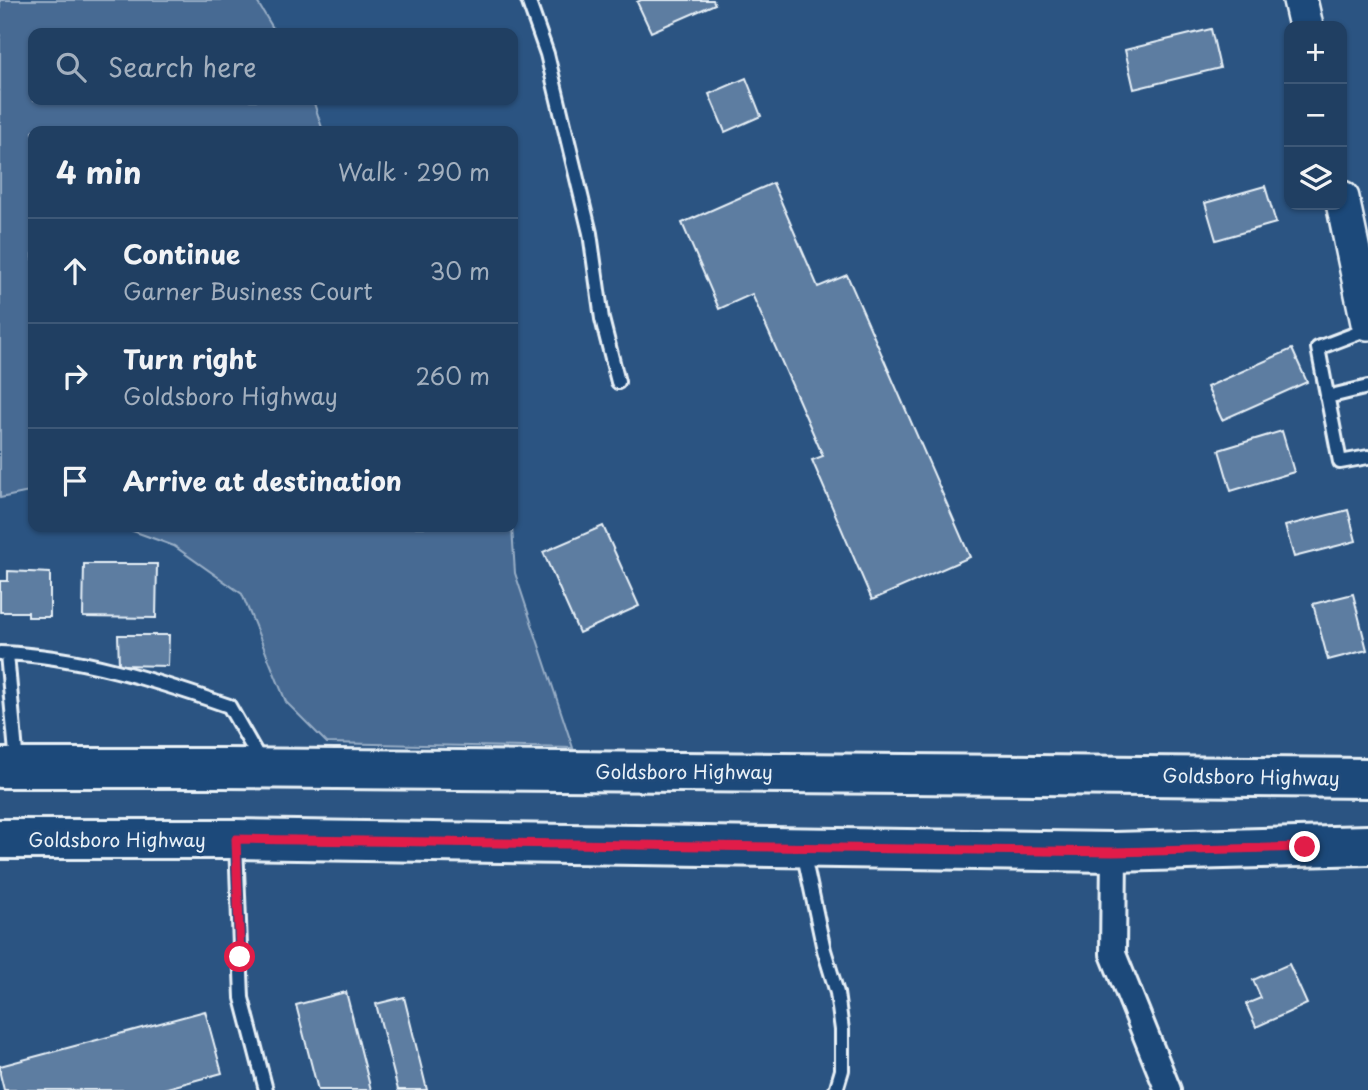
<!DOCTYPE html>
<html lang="en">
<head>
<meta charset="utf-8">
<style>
  body { margin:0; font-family:"Playpen Sans",sans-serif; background:#284668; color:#f1f3f6 }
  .controls { position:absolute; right:21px; top:21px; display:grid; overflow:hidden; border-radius:14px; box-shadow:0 2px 5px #0004 }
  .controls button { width:63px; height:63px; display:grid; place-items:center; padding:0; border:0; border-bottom:2px solid #3d5877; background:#203f62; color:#f1f3f6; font:35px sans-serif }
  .stop { position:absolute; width:21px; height:21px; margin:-16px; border:5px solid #e11d48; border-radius:50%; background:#fff }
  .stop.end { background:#e11d48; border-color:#fff; box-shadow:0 2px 7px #0008 }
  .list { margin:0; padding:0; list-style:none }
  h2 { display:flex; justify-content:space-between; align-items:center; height:91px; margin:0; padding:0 28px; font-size:30px }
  h2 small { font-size:23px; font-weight:400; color:#a2afbe }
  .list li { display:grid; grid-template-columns:46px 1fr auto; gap:21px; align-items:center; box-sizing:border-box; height:105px; padding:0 28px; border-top:2px solid #3d5877 }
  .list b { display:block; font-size:26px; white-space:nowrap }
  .list p { margin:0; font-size:23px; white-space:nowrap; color:#a2afbe }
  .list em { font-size:23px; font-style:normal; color:#a2afbe }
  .icon { flex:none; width:38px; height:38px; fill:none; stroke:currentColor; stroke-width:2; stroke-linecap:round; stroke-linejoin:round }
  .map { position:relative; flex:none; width:1368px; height:1090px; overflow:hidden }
  .search { position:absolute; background:#203f62; box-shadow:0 2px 5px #0004; left:28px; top:28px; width:490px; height:77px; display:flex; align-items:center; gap:18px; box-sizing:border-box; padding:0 24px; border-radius:14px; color:#a2afbe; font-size:26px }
  .panel { position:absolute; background:#203f62; box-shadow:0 2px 5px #0004; left:28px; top:126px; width:490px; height:406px; border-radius:14px }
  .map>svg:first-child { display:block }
  .green { fill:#476b93; stroke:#98aec6; stroke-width:2 }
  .building { fill:#5d7da1; stroke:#e8f1f8; stroke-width:2 }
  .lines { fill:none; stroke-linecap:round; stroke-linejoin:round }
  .lane-casing { stroke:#e8f1f8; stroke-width:18 }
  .street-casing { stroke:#e8f1f8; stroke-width:30 }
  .secondary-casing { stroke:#e8f1f8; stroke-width:38 }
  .primary-casing { stroke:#e8f1f8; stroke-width:44 }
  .lane { stroke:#1f4a7a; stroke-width:12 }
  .street { stroke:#1f4a7a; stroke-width:24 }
  .secondary { stroke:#1f4a7a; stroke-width:33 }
  .primary { stroke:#1f4a7a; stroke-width:38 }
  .route { stroke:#e11d48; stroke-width:9 }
  .labels { text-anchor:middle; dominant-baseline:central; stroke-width:7; stroke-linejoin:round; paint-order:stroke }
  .street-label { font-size:19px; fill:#e8f1f8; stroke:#1f4a7a }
</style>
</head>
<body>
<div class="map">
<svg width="1368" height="1090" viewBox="0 0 1368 1090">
  <rect width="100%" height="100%" fill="#2b5482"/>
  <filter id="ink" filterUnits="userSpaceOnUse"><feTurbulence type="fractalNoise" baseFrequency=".0143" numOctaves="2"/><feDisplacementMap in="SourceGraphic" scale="14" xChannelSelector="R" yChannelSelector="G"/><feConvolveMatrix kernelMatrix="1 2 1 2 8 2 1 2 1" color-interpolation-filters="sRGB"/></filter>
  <g filter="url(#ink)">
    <path class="green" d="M 0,0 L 256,0 L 276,33 L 33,33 L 33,100 L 313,100 L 323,131 L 33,131 L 33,494 L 29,492 L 0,498 Z
      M 122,527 L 512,527 L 515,573 L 573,748 L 327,743 L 286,702 L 242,594 L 174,546 Z"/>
    <path class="building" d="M 641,0 L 713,0 L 715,4 L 651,32 L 637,2 Z
      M 1211,29 L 1220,68 L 1134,89 L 1125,50 Z
      M 746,78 L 761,116 L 725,132 L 709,94 Z
      M 773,183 L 818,287 L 847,275 L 970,557 L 872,600 L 812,460 L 823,456 L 752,294 L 719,309 L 682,223 Z
      M 1265,186 L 1276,223 L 1216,240 L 1205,203 Z
      M 1292,349 L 1307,382 L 1222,420 L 1207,387 Z
      M 1282,431 L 1294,472 L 1231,491 L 1219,450 Z
      M 1348,510 L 1356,541 L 1294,557 L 1285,526 Z
      M 603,526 L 639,606 L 579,633 L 543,552 Z
      M 84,564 L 157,564 L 156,618 L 83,617 Z
      M 8,571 L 50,573 L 50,617 L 28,617 L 28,612 L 0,612 L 0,581 L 8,581 Z
      M 1353,594 L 1367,650 L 1328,660 L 1313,604 Z
      M 118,635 L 169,635 L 168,666 L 119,665 Z
      M 1289,964 L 1307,1004 L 1256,1027 L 1246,1004 L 1261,998 L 1253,980 Z
      M 346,992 L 371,1090 L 318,1090 L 296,1005 Z
      M 404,997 L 427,1090 L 398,1090 L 376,1004 Z
      M 205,1011 L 222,1073 L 160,1090 L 4,1090 L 0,1074 L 0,1066 Z"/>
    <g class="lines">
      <defs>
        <path id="lane" d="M 528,0 L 547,54 L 590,233 L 602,319 L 618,382
          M 1368,329 L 1318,348 L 1340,462 L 1368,457
          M 1327,397 L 1368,387
          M 0,653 C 77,655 157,681 229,706 L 261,762
          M 7,654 L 17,764
          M 236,843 L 242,998 L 266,1090
          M 803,851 L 824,950 L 837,993 L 842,1030 L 842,1070 L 836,1090"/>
        <path id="street" d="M 1114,852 L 1113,954 L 1168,1090"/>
        <path id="secondary" d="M 1300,0 L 1306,26
          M 1342,198 L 1368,323"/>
        <path id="primary" d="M 0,768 L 221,768 L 1368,778
          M 0,839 L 236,839 L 1114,852 L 1368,845"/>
      </defs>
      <use href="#lane" class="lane-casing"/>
      <use href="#street" class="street-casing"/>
      <use href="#secondary" class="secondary-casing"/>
      <use href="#primary" class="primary-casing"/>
      <use href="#lane" class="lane"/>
      <use href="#street" class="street"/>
      <use href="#secondary" class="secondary"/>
      <use href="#primary" class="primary"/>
    </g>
  </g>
  <g class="lines" filter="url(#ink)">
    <path class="route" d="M 240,957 L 236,839 L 1114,852 L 1305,847"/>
  </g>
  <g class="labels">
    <g class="street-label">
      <text x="684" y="771">Goldsboro Highway</text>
      <text transform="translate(1251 776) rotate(1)">Goldsboro Highway</text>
      <text x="117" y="839">Goldsboro Highway</text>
    </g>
  </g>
</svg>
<div class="controls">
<button>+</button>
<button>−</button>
<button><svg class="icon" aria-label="layers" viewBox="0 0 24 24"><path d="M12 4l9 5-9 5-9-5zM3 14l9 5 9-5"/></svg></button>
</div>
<div class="stop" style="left:240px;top:957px"></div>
<div class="stop end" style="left:1305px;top:847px"></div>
<div class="search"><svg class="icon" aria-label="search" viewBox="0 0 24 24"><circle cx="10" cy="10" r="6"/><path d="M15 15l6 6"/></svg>Search here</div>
<section class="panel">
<h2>4 min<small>Walk · 290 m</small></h2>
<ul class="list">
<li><svg class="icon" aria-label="ahead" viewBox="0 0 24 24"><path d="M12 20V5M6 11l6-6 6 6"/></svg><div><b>Continue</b><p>Garner Business Court</p></div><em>30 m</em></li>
<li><svg class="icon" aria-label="right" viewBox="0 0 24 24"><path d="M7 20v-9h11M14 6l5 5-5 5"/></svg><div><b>Turn right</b><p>Goldsboro Highway</p></div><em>260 m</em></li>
<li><svg class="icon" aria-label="arrive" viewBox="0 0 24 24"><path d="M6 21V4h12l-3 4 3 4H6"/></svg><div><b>Arrive at destination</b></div></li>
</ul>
</section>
</div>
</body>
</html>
